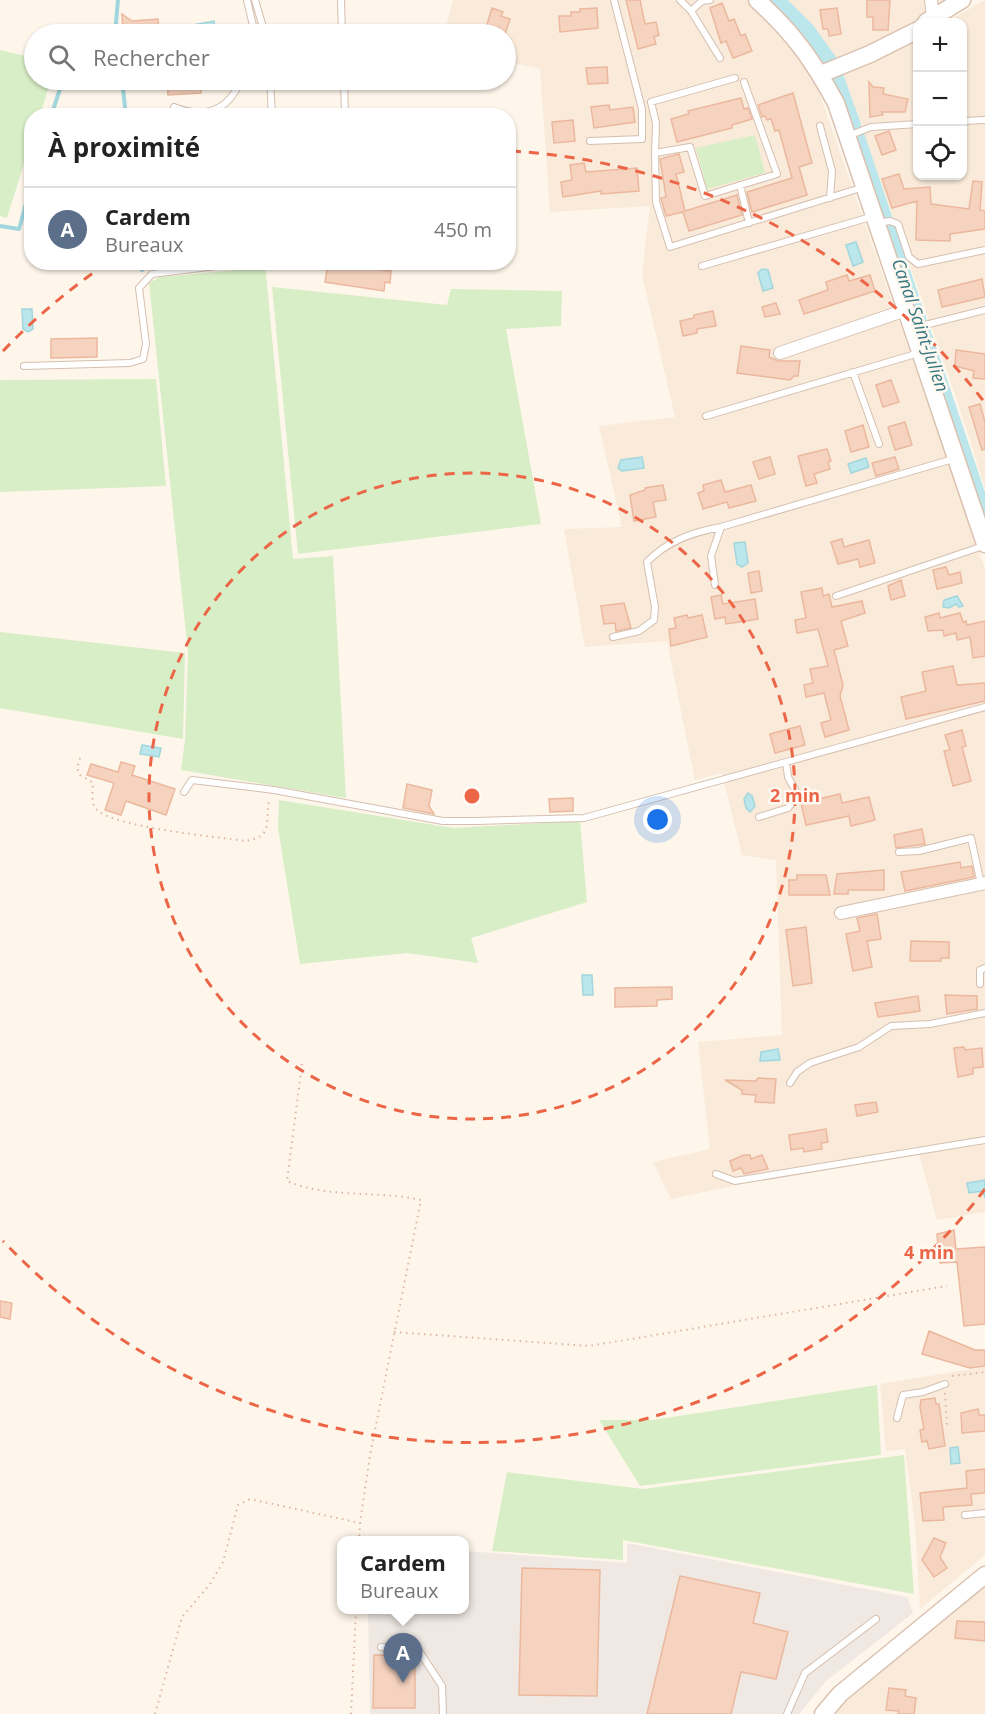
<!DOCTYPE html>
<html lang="fr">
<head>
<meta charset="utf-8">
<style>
  body { margin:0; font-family:"Open Sans",sans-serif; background:#f2f2f2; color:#222 }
  .controls { position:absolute; right:18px; top:18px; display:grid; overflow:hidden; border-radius:12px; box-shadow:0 2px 4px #0004 }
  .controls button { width:54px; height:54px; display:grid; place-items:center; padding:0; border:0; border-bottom:2px solid #e0e0e0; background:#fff; color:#222; font:30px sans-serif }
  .you { position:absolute; left:658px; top:820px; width:21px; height:21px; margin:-15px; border:4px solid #fff; border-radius:50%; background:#1a73e8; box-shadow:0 0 0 9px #1a73e833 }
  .badge { display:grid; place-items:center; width:39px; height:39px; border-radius:50%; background:#b45309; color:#fff; font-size:20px; font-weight:700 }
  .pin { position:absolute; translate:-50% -50px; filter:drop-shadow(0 2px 3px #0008) }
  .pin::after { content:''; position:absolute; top:32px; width:21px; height:18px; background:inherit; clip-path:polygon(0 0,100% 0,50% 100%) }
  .popup { position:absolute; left:337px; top:1536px; width:132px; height:78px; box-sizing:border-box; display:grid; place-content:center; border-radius:12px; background:#fff; filter:drop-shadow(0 2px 4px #0005); font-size:20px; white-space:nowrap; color:#767676 }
  .popup b { font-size:22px; color:#222 }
  .popup::after { content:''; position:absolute; left:50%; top:100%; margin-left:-12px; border:12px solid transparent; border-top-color:#fff }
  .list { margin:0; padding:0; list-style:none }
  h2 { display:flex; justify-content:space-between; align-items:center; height:78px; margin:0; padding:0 24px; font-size:26px }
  h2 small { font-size:20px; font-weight:400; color:#767676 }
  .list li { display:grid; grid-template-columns:39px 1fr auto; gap:18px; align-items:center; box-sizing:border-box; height:84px; padding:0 24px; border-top:2px solid #e0e0e0 }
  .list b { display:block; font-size:22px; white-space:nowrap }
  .list p { margin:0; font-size:20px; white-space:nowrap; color:#767676 }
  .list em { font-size:20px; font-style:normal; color:#767676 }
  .icon { flex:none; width:33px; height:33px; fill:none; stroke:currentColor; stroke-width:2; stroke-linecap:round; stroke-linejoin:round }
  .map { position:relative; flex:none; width:985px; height:1714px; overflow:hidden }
  .search { position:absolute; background:#fff; box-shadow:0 2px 4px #0004; left:24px; top:24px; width:492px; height:66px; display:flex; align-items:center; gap:15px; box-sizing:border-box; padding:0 21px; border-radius:33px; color:#767676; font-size:22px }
  .panel { position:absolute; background:#fff; box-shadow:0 2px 4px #0004; left:24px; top:108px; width:492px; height:162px; border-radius:24px }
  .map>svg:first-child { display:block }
  .residential { fill:#f9eada }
  .industrial { fill:#efe8e3 }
  .green { fill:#d8eec6 }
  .water { fill:#bbe6eb; stroke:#a1d6dd; stroke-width:1.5 }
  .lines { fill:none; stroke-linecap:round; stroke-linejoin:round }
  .stream { stroke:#a1d6dd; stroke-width:4 }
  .canal { stroke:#bbe6eb; stroke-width:14 }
  .building { fill:#f6d3bf; stroke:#ebb89e; stroke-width:1.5 }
  .lane-casing { stroke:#d5bfb0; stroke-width:8 }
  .street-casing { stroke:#d5bfb0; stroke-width:14 }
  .secondary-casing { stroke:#dac1b0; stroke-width:19 }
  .path { stroke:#dcb6a1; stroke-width:2; stroke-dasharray:1.5 4.5; stroke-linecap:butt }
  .lane { stroke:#fff; stroke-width:6 }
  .street { stroke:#fff; stroke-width:12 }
  .secondary { stroke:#fff; stroke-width:16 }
  .ring { fill:none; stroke:#eb6546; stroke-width:3; stroke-dasharray:10 8 }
  .labels { text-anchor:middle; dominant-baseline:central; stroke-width:5; stroke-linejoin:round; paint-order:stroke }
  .water-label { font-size:18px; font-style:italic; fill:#3b7982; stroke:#fff9f2 }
  .centre { fill:#eb6546; stroke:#fff9f2; stroke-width:3 }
  .ring-label { font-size:18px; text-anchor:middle; font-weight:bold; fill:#eb6546; stroke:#fff9f2; stroke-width:5; stroke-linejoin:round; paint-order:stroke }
</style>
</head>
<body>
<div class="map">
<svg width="985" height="1714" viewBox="0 0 985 1714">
  <rect width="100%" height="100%" fill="#fef6ea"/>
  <path class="residential" d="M 453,0 L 749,0 L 792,44 L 817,86 L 985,569 L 985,1212 L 937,1220 L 917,1146 L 671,1199 L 653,1162 L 710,1149 L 698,1042 L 782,1035 L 776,860 L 742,855 L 722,773 L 695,780 L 667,641 L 585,647 L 564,529 L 622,527 L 599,426 L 675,417 L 642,275 L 650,206 L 550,212 L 540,68 L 506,62 L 506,34 L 444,34 Z
    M 784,0 L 956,0 L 891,36 L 832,59 L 801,17 Z
    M 985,0 L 985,488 L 956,397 L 842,71 L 869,64 L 917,38 L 918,176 L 962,176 L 962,22 L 946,22 Z
    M 985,1367 L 985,1555 L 920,1609 L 915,1524 L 905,1449 L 886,1451 L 880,1384 Z
    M 985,1581 L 985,1714 L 836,1714 L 838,1708 L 904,1646 Z"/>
  <path class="industrial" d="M 627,1543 L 907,1597 L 913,1613 L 826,1681 L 799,1714 L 370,1714 L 368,1610 L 464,1610 L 465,1551 L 627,1563 Z"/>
  <path class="green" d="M 0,50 L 34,58 L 34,80 L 51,80 L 40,115 L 32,116 L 31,141 L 7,218 L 0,216 Z
    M 755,135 L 765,173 L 707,189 L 696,148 Z
    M 265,263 L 293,559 L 333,556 L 346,798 L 181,770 L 185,740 L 188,653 L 149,283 L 159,277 L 250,269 Z
    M 272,287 L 447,305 L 451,289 L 562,291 L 561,326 L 506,329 L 541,524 L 298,554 Z
    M 156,379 L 166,486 L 0,492 L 0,380 Z
    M 0,632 L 185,653 L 183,739 L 0,708 Z
    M 279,800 L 453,828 L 580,821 L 587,902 L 471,938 L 478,963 L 407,953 L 300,964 L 278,828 Z
    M 877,1385 L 881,1455 L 640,1486 L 599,1420 L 653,1420 Z
    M 904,1455 L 914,1594 L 623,1540 L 623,1560 L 492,1551 L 507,1472 L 643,1489 Z"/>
  <path class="water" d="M 214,21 L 216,33 L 194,34 L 192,25 Z
    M 856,242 L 863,262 L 853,266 L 846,245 Z
    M 762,269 L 768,270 L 773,288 L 763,291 L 758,273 Z
    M 22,309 L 32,309 L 33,329 L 28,332 L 23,329 Z
    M 642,457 L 644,468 L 622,471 L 618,468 L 621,460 Z
    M 866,458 L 869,467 L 851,473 L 848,464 Z
    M 745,542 L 748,563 L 742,567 L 737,564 L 734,543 Z
    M 957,596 L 963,606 L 959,607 L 956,604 L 949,608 L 943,607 L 944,600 Z
    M 142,745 L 161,748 L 159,757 L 140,754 Z
    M 748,793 L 752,796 L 755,806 L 750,812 L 746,808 L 744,799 Z
    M 582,975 L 592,975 L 593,995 L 583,995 Z
    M 778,1049 L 780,1060 L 760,1061 L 761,1052 Z
    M 985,1180 L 985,1198 L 983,1191 L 969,1193 L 967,1183 Z
    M 958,1447 L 960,1463 L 951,1464 L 950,1448 Z"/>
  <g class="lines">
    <path class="stream" d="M 115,34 L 118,0
      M 122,80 L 126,116
      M 51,116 L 63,80
      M 0,226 L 19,229 L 32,182
      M 141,262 L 142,270"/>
    <path class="canal" d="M 778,0 L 808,30 L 831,62
      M 836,75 L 854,125
      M 858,137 L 985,514"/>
  </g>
  <path class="building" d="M 626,0 L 640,0 L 645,24 L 656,22 L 659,35 L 654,37 L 656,44 L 638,49 Z
    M 867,0 L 890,0 L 888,30 L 873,30 L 873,17 L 867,17 Z
    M 722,3 L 729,21 L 734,19 L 741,36 L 745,34 L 752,51 L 733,58 L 726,41 L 721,43 L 710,8 Z
    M 492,8 L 503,12 L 501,16 L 510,19 L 505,34 L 484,34 Z
    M 597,8 L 598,28 L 560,32 L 559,16 L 571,16 L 571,12 L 580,12 L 580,9 Z
    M 837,8 L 841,34 L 829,36 L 828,29 L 823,29 L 820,10 Z
    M 122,14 L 132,21 L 158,19 L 159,34 L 123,34 Z
    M 607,67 L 608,83 L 588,84 L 586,68 Z
    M 167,80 L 200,80 L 201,93 L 168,95 Z
    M 869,82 L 873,87 L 884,88 L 883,94 L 908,99 L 905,112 L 882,112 L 883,115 L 870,117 Z
    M 793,93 L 812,163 L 799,167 L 807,195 L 752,212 L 747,192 L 792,178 L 779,130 L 775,131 L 771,119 L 767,120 L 765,116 L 762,117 L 758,105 Z
    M 741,98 L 744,109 L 748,108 L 752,119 L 732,125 L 732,128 L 677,142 L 671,119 L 689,114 L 688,111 Z
    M 609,105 L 610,110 L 633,107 L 635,122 L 594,128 L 591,107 Z
    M 573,120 L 575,141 L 554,143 L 552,122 Z
    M 889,131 L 896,150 L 882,155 L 875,136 Z
    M 679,154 L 684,172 L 676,174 L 685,211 L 737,195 L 742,215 L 689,231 L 683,212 L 666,216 L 661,198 L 666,197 L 660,159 Z
    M 584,163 L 586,172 L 637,168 L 639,191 L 601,194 L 601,191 L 563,197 L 561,182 L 572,180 L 570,165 Z
    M 899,174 L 904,189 L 930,187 L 931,204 L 969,209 L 973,181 L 982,182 L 980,210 L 985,211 L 985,229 L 950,234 L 950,241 L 916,240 L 917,201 L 892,208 L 882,179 Z
    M 328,263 L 391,271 L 390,283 L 385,282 L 384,291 L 325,282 Z
    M 847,275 L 849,281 L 870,275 L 875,291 L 804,314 L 799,300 L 828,290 L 826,282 Z
    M 982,279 L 985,297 L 942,307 L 938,290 Z
    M 776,303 L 780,314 L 765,317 L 762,307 Z
    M 713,311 L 716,326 L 697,329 L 697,333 L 683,336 L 680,321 L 694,318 L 694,315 Z
    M 97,338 L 97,357 L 51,358 L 51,339 Z
    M 741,346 L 770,350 L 769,357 L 778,361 L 800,361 L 798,376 L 794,376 L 790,380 L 737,373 Z
    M 956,350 L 985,354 L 985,379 L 973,378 L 974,371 L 955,366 Z
    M 891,380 L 899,402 L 883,407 L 876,385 Z
    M 980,404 L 985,422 L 985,449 L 982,450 L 969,407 Z
    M 905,422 L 912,445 L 895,450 L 888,427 Z
    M 863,425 L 869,447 L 851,452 L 845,431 Z
    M 827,449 L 831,461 L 828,462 L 830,469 L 814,474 L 817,483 L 806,486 L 798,456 Z
    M 770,457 L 775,474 L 759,479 L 753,462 Z
    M 895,457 L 899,469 L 876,476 L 872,463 Z
    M 721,480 L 725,492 L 751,485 L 756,501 L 729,508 L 727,502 L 703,509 L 698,493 L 704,491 L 703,485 Z
    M 663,485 L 666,500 L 653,502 L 656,517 L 634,521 L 630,495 L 645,490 L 645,488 Z
    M 842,539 L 844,547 L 869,540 L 875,563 L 860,567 L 858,559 L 838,564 L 831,542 Z
    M 946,567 L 949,575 L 960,572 L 962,583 L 937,589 L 933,570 Z
    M 759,571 L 762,591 L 751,593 L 748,573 Z
    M 901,580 L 905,596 L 891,600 L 888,586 Z
    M 822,588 L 823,596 L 829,594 L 832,607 L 862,601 L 865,613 L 841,621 L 848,646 L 834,650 L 843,685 L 840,696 L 849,730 L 825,737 L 821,723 L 831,720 L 824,693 L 806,697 L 804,685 L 813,683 L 810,669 L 828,666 L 818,629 L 797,633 L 795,620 L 806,618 L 801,592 Z
    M 721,595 L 723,604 L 755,599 L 758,619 L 726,624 L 725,617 L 715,619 L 711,597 Z
    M 624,603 L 631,628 L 616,631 L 615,623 L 604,624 L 601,606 Z
    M 939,613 L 940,618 L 960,613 L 963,622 L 966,621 L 967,625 L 985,621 L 985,656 L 973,658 L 970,637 L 957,640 L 956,633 L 944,636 L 943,630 L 928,631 L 925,617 Z
    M 687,615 L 688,618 L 702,615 L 707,637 L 671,646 L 669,629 L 676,628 L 674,618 Z
    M 953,666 L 957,685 L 985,683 L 985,701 L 906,719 L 901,697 L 926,691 L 922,672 Z
    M 800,726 L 805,745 L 775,753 L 770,734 Z
    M 962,730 L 966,746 L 962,747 L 971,781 L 953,786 L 944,751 L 950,750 L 945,735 Z
    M 121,762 L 135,766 L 132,775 L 175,789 L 166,815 L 126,801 L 121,815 L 105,810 L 114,783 L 87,775 L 91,764 L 118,772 Z
    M 407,784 L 432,790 L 429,806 L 434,814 L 403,808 Z
    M 840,794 L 842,803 L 869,797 L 875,820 L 851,826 L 849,816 L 806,825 L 801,803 Z
    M 573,798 L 573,811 L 550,812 L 549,799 Z
    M 922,829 L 925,844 L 896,848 L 894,835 Z
    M 960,862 L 961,868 L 972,866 L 974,877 L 905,891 L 901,872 Z
    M 884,870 L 884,890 L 848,890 L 848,894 L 834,894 L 837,874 Z
    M 797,875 L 826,875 L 830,895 L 789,895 L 789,880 L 797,880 Z
    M 877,914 L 881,939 L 867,941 L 872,967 L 853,971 L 846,934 L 860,931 L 857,918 Z
    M 806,927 L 812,983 L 793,986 L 786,930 Z
    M 911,941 L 949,942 L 949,958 L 941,958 L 941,961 L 910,961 Z
    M 672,987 L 672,999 L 657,1000 L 657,1006 L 615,1007 L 615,988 Z
    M 945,995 L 977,996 L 977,1009 L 947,1014 Z
    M 918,996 L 920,1011 L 878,1017 L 875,1003 Z
    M 964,1047 L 965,1050 L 982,1048 L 983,1067 L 973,1068 L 973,1074 L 958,1077 L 954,1048 Z
    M 758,1078 L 776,1079 L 774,1103 L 755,1102 L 756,1095 L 742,1094 L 742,1090 L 725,1080 L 756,1081 Z
    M 876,1102 L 878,1112 L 857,1116 L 855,1105 Z
    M 826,1129 L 828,1142 L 821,1143 L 822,1149 L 804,1152 L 803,1148 L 791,1150 L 789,1135 Z
    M 744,1155 L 750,1155 L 751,1159 L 762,1155 L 768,1169 L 744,1174 L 741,1168 L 733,1171 L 730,1161 Z
    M 954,1230 L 956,1249 L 985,1247 L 985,1324 L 964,1326 L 957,1262 L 940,1263 L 937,1234 Z
    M 0,1301 L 12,1303 L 10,1319 L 0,1317 Z
    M 929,1331 L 975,1350 L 985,1350 L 985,1366 L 970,1368 L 922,1354 Z
    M 935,1398 L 936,1404 L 939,1404 L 945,1446 L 929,1449 L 927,1441 L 922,1442 L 920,1430 L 924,1429 L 920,1407 L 921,1400 Z
    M 978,1409 L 979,1415 L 985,1415 L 985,1431 L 962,1433 L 961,1413 Z
    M 985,1469 L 985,1493 L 971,1494 L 972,1505 L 943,1507 L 944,1520 L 923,1521 L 920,1493 L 967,1488 L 966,1471 Z
    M 934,1538 L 946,1543 L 940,1557 L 947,1568 L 934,1577 L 922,1560 Z
    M 522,1568 L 600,1570 L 597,1696 L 519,1695 Z
    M 680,1576 L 760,1593 L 753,1623 L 788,1632 L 776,1679 L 741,1672 L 731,1714 L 647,1714 Z
    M 957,1621 L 985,1622 L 985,1641 L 955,1638 Z
    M 374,1655 L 415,1656 L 415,1708 L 373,1708 Z
    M 889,1688 L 906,1690 L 905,1696 L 916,1698 L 914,1714 L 898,1714 L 899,1711 L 886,1710 Z"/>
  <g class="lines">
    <defs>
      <path id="lane" d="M 247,0 L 255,34
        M 255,0 L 265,34
        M 341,0 L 342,34
        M 680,0 L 691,11
        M 710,0 L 702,1 L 691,11 L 720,58
        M 270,80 L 272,116
        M 344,80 L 345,116
        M 744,82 L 777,174 L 705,196 L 690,147 L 655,153 L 656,202 L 670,247 L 864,187
        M 174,107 C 203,119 230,111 240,80
        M 962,121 L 985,120
        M 820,126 L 832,171 L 830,198
        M 848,136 L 871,127 L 918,124
        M 590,141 L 642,139 L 642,109 L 614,0
        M 655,153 L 656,123 L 651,102 L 735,78
        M 740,185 L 749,223
        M 877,223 L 890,221 L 898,224 L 909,257 L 918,264 L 985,250
        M 702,266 L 874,216
        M 913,328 L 985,310
        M 24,366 L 130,363 L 143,359 L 146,344 L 139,288 L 152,274 L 248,262
        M 853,372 L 879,444
        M 706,416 L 919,353
        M 715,585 L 711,556 L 721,527 L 953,459
        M 836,596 L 983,546
        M 613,637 L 639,631 L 654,620 L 655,607 L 647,562 C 667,541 693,532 721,527
        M 184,792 L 192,780 L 274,790 L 443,821 L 476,821 L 584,818 L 786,762
        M 759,817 L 788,808 L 798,795 L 788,777 L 786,762 L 985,707
        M 899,852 L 919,851 L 971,838 L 981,884
        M 980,984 L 980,970 L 985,968
        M 790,1083 L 797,1072 L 810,1063 L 859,1047 L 891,1026 L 930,1024 L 985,1013
        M 716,1174 L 735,1181 L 985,1140
        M 897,1418 L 903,1395 L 923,1392 L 945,1384
        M 965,1515 L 985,1513
        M 381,1647 L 419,1651 L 442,1686 L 443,1714
        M 787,1714 L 805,1673 L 876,1619"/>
      <path id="street" d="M 931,0 L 933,16
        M 780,353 L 906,310
        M 841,913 L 985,883"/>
      <path id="secondary" d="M 757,0 C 794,34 812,59 836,103 L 985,544
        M 926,22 L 962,0
        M 821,74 L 870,54 L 918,30
        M 823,1714 L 840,1694 L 985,1575"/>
    </defs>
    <use href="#lane" class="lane-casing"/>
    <use href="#street" class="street-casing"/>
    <use href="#secondary" class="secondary-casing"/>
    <path class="path" d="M 80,758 L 77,768 L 80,775 L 92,782 C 94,790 90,802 96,809 C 111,827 218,837 245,841 C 274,837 265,822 269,800
      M 302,1064 L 287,1181 C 329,1199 377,1190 421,1200 L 370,1455 L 360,1523
      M 394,1332 L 589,1346 L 947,1286
      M 952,1376 L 985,1372
      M 945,1393 L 947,1425
      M 155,1714 L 182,1617 L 210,1584 L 223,1562 L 238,1505 L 250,1499 L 360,1523 L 359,1540
      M 351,1714 L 356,1610"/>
    <use href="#lane" class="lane"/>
    <use href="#street" class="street"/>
    <use href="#secondary" class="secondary"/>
  </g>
  <g class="ring">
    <circle cx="472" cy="796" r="323"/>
    <path d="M985 1189A646 646 0 0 1 3 1241M3 351A646 646 0 0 1 106 264M511 151A646 646 0 0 1 985 403"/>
  </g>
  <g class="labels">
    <g class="water-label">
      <text transform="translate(921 325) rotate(71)">Canal Saint-Julien</text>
    </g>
  </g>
  <circle cx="472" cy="796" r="9" class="centre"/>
  <g class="ring-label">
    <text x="795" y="802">2 min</text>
    <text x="929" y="1259">4 min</text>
  </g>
</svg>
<div class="controls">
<button>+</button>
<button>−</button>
<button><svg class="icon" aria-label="locate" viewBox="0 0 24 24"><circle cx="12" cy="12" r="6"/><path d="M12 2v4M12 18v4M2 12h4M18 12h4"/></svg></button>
</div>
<div class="you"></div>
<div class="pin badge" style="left:403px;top:1683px;background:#5c6f8a">A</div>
<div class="popup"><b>Cardem</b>Bureaux</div>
<div class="search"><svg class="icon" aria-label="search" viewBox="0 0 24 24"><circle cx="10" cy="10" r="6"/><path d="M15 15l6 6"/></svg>Rechercher</div>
<section class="panel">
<h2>À proximité<small></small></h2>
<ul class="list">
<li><span class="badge" style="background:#5c6f8a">A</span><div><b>Cardem</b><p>Bureaux</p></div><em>450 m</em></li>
</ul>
</section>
</div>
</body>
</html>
